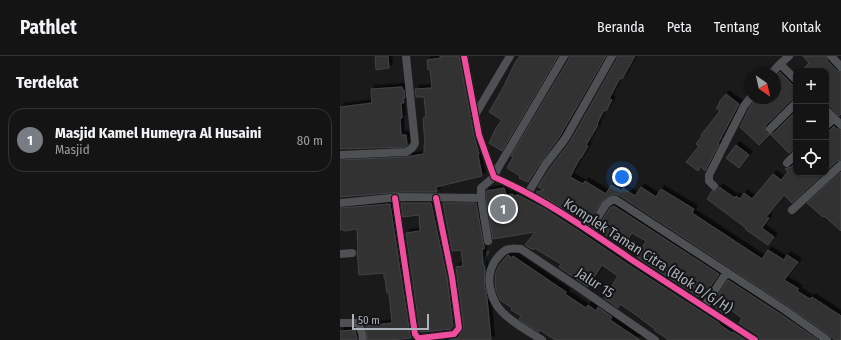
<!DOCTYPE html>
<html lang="id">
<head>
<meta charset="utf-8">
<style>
  body { margin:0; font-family:"Fira Sans Condensed",sans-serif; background:#1d1d1d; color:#f1f3f6 }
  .controls { position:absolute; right:12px; top:12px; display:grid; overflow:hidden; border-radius:8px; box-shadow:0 1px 3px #0004 }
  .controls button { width:36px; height:36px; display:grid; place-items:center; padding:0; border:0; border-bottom:1px solid #333334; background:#141414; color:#f1f3f6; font:20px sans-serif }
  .compass { position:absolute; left:405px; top:12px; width:36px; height:36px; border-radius:50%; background:#141414; box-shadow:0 1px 3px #0004; rotate:146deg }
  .scale { position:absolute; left:12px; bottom:10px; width:77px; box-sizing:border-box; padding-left:4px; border:2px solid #abb2bb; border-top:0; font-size:11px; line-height:14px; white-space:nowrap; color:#abb2bb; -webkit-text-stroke:3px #141416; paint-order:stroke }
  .you { position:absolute; left:282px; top:121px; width:14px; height:14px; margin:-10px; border:3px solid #fff; border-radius:50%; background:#1a73e8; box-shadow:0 0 0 6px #1a73e833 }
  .badge { display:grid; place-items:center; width:26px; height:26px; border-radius:50%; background:#787d83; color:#fff; font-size:13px; font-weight:700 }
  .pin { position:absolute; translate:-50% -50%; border:2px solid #fff; box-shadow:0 1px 4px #0006 }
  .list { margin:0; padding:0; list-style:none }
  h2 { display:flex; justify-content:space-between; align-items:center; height:52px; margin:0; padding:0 16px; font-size:17px }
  h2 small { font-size:13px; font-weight:400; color:#9d9ea0 }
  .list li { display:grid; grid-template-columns:26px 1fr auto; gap:12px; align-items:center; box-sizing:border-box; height:64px; margin:0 8px 8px; padding:0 8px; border:1px solid #333334; border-radius:16px }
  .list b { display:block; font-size:15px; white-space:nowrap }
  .list p { margin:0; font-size:13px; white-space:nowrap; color:#9d9ea0 }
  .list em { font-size:13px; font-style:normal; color:#9d9ea0 }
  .icon { flex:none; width:22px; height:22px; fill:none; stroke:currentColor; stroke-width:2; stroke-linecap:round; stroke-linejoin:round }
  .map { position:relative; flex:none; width:501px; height:284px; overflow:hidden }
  header { display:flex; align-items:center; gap:24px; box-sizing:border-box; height:56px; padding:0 20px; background:#141414; border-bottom:1px solid #333334 }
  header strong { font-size:19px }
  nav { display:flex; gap:22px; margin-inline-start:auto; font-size:14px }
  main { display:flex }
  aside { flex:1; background:#141414 }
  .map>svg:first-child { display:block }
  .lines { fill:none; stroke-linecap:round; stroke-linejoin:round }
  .stream { stroke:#2c373d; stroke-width:3 }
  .building { fill:#323232; stroke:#424446; filter:url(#shadow) }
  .street { stroke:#4e5053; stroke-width:8 }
  .cycleway-casing { stroke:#141416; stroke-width:8 }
  .cycleway { stroke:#ef4d9e; stroke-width:6 }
  .labels { text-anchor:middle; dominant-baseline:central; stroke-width:4; stroke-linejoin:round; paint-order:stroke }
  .street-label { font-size:14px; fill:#abb2bb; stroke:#141416 }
</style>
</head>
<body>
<header>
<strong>Pathlet</strong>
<nav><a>Beranda</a><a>Peta</a><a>Tentang</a><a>Kontak</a></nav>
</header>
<main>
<aside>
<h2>Terdekat<small></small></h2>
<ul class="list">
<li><span class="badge">1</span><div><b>Masjid Kamel Humeyra Al Husaini</b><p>Masjid</p></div><em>80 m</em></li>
</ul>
</aside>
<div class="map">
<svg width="501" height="284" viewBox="0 0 501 284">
  <defs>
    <filter id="shadow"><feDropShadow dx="3.5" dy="-3.5" stdDeviation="0" flood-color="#0009"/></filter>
  </defs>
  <rect width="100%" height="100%" fill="#1a1a1a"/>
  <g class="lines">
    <path class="stream" d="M 148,196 L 145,201 L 146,236 L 150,243"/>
  </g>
  <path class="building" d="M 35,0 L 48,0 L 49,12 L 36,14 Z
    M 100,0 L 119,0 L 134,80 L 138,94 L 139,98 L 138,99 L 142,120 L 96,131 L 97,136 L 60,136 L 0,141 L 0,104 L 66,101 L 71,100 L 84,98 L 84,89 L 85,89 L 83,62 L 86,61 L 84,41 L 76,41 L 75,33 L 92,32 L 90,13 L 88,14 L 87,4 L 101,2 Z
    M 180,0 L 218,0 L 162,95 L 149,87 L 156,72 L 162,64 L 149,56 L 163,32 L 175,7 Z
    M 229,0 L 266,0 L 220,80 L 201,106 L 188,126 L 179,122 L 180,120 L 167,112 L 173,101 L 171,100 L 229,3 Z
    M 277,0 L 295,0 L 282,23 L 280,22 L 269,43 L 272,44 L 266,55 L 264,54 L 257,68 L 258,69 L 246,89 L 248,90 L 241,102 L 240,102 L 230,121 L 243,128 L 245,125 L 266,138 L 271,129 L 282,135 L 283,132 L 295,140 L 301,131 L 316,141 L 321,133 L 354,153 L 352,157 L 422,203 L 428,194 L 444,204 L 447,199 L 458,206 L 444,224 L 459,233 L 457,235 L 470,243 L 472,241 L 501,260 L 501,284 L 495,284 L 490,280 L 448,250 L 279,139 L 272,139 L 263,144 L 247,167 L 196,136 L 204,134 L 198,131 L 210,112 L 230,86 L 277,3 Z
    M 463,0 L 486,0 L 487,4 L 497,15 L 501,16 L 501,58 L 499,60 L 490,50 L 486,49 L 486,15 L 461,15 L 469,7 Z
    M 440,16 L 456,32 L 456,42 L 452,43 L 426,69 L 425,72 L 425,75 L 426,77 L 430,78 L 419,89 L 400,71 L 409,53 L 416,42 L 435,42 L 435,22 Z
    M 62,31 L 63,34 L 64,34 L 65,42 L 63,42 L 64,47 L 61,47 L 62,62 L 60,62 L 61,79 L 66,79 L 67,89 L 65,91 L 0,93 L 0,51 L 32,47 L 31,33 Z
    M 386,38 L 399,48 L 383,78 L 381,81 L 382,81 L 378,87 L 379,88 L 365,115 L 361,111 L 358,115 L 346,106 L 359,90 L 356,88 L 362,80 L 361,79 L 380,55 L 376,52 L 380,47 L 379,46 Z
    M 456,55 L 456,93 L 452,94 L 449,97 L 430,78 L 434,77 Z
    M 494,70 L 497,73 L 501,74 L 501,104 L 497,105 L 486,115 L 486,75 L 490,74 Z
    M 396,89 L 409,99 L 399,112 L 386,102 Z
    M 456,106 L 456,117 L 484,117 L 452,147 L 444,139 L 426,161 L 429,162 L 422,172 L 434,181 L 428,189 L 405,173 L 406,172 L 367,143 L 372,135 L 378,134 L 379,131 L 395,142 L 396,140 L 400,143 L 404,137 L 412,143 L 433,118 L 441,124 L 448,116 L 445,113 L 451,111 Z
    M 501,116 L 501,175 L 484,160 L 483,161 L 467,147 Z
    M 164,132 L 166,139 L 173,138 L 173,140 L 178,139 L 205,153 L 239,175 L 289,209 L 379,267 L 379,268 L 392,277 L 393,276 L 405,284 L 329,284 L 314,274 L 315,273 L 301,263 L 302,263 L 280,248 L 278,252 L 264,242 L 278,220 L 262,209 L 248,231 L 219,211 L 221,208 L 194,192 L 193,194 L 185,189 L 195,176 L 153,183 L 146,142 L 146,135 Z
    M 61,147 L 91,147 L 107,222 L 113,270 L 111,273 L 81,276 L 80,276 L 66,177 L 80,175 L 79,159 L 63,161 Z
    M 103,147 L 136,147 L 143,186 L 144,189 L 144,193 L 142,193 L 143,209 L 144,209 L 145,215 L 144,228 L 147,242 L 151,284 L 110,284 L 118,282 L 124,273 L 116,211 L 123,210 L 121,194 L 112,195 Z
    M 50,148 L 70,279 L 71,282 L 50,284 L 28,284 L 26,270 L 52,267 L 49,237 L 47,237 L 45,222 L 44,222 L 44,217 L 19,219 L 17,194 L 18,194 L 17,173 L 4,175 L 3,173 L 0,174 L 0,152 Z
    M 274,150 L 379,218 L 362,243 L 297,201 L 306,185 L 292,177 L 283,191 L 257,173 L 270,152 Z
    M 168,199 L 172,202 L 173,200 L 226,236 L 225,238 L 246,252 L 248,249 L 256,255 L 258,251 L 272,261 L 270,264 L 300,284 L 215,284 L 200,274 L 199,276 L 186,268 L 179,263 L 181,260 L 171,254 L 172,252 L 160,244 L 156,234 L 155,224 L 156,216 L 160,208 Z
    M 388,224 L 442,259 L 478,284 L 420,284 L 418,279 L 399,267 L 402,262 L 388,252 L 385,258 L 372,249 Z
    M 15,274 L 17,284 L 0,284 L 0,275 Z"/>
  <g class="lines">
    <path class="street" d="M 124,0 L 139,79 L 154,121 C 203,142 248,174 292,204 C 333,231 374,257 415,284
      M 449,0 L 440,8 L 456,24
      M 491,0 L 501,11
      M 431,18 L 440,8
      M 486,54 L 501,69
      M 135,59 L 170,0
      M 486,70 L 494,62
      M 430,73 L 456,47
      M 0,99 L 66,96 C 71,94 73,92 75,87 L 66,0
      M 447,107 L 456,98
      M 374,130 L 369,125 L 369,119 L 404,50 L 411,41
      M 188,137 L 205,109 L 225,83 L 272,0
      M 55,142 L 75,278 L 78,282 L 81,282 L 114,278 L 119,272 L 112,221 L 96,142
      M 0,147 L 60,141 L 141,142
      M 452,154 L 501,109
      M 249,175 L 266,148 L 272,144 L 276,144 L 445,254 L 487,284
      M 148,185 L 141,142 L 141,132 L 154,121 L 158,112 L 224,0
      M 0,198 L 12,197
      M 364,251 L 387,216
      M 0,267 L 18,267 L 22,277 L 23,284
      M 202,284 C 188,275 164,262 156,248 C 153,243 151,237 150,231 C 148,221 150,213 155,205 C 163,194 167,191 181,193 L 238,231 L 315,284"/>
    <defs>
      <path id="cycleway" d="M 124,0 L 139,79 L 154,121 C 203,142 248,174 292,204 C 333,231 374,257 415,284
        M 55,142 L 75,278 L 78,282 L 81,282 L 114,278 L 119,272 L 112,221 L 96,142"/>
    </defs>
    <use href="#cycleway" class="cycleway-casing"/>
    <use href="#cycleway" class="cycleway"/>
  </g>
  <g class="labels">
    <g class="street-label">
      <text transform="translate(308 200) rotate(33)">Komplek Taman Citra (Blok D/G/H)</text>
      <text transform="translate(255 227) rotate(34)">Jalur 15</text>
    </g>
  </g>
</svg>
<div class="controls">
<button>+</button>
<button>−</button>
<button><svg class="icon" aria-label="locate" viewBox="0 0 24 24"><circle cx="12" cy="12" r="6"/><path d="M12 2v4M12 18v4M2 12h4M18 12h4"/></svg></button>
</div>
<svg class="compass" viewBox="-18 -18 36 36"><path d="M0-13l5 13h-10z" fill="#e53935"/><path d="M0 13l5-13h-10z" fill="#9d9ea0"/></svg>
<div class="scale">50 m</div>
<div class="you"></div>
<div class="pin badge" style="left:163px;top:153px">1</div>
</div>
</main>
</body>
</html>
